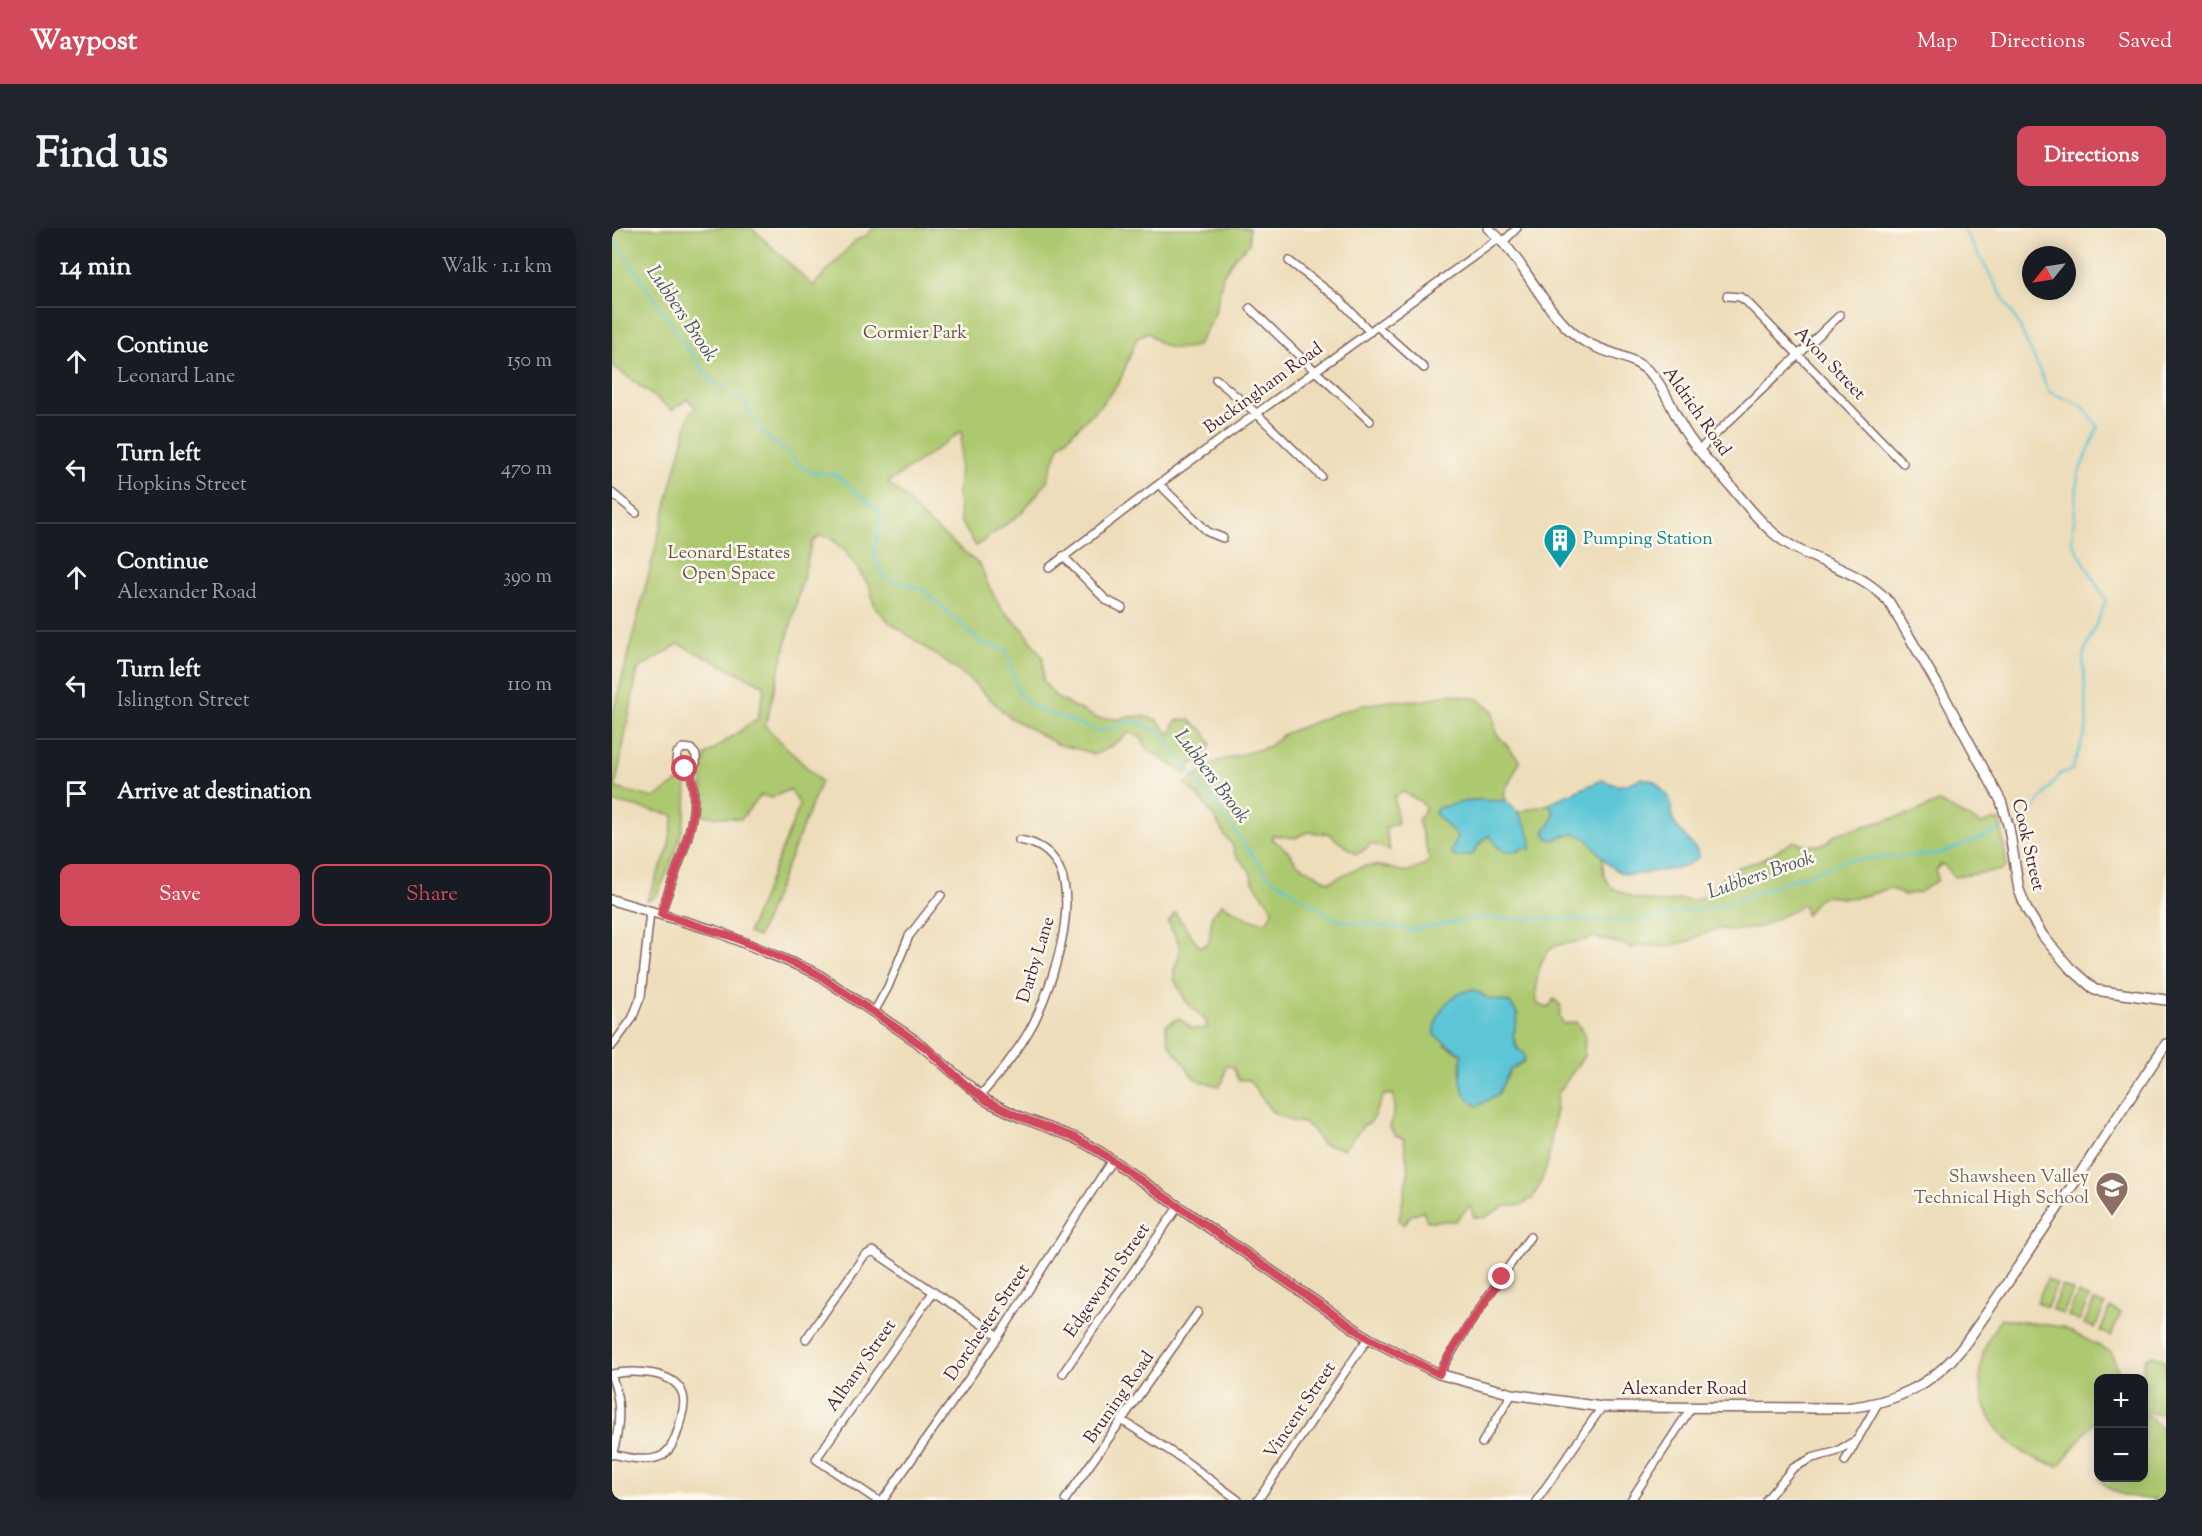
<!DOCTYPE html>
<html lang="en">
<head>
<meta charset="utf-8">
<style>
  body { margin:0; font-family:"Sorts Mill Goudy",serif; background:#20242c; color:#f1f3f6 }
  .controls { position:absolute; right:18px; bottom:18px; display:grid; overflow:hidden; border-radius:12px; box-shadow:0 3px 15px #0003 }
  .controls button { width:54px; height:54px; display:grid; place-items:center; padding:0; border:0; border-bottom:2px solid #363941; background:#171b24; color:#f1f3f6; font:30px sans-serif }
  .compass { position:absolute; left:1410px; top:18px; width:54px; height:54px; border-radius:50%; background:#171b24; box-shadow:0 3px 15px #0003; rotate:240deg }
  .stop { position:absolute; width:18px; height:18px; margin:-14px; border:4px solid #d1495b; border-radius:50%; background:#fff }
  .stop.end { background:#d1495b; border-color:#fff; box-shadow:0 2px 6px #0008 }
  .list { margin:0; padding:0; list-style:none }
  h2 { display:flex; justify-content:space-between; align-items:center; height:78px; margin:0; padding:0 24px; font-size:26px }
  h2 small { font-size:20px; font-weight:400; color:#9ea1a6 }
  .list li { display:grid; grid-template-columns:39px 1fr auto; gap:18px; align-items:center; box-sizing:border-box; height:108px; padding:0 24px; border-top:2px solid #363941 }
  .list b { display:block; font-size:22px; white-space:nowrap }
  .list p { margin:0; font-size:20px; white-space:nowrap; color:#9ea1a6 }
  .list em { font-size:20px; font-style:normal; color:#9ea1a6 }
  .actions { display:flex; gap:12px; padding:18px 24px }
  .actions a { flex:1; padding:14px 0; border:2px solid #d1495b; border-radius:12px; text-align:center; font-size:21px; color:#d1495b }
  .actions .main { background:#d1495b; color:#fff }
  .icon { flex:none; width:33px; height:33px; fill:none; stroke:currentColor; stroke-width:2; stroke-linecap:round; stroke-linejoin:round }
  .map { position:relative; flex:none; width:1554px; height:1272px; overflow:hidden; border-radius:12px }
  header { display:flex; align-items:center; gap:36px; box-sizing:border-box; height:84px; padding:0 30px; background:#d1495b; color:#fff }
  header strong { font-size:28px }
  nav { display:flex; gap:33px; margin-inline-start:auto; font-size:21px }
  .intro { display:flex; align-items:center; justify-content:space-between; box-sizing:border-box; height:144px; padding:0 36px }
  h1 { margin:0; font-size:42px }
  .button { padding:15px 27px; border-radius:12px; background:#d1495b; color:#fff; font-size:21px; font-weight:700 }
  main { display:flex; gap:36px; padding:0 36px }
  aside { flex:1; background:#171b24; border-radius:12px; box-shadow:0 3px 15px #0003 }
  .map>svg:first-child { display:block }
  .green { fill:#adc970; stroke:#7c744e; stroke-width:1.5; fill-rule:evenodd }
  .water { fill:#5cc6d6; stroke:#537280; stroke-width:1.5 }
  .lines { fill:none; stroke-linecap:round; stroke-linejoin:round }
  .stream { stroke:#5cc6d6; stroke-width:2 }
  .minor-casing { stroke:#83625d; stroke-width:10 }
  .tertiary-casing { stroke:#83625d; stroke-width:12 }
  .minor { stroke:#fff; stroke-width:7 }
  .tertiary { stroke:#fff; stroke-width:9 }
  .route { stroke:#d1495b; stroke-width:8 }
  .labels { text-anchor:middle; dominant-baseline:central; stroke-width:5; stroke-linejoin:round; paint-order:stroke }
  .park-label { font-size:18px; fill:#685240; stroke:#fbf7ec }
  .street-label { font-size:18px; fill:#4a1f2b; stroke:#fbf7ec }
  .culture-label { font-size:18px; fill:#0d838f; stroke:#fbf7ec; text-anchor:start }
  .education-label { font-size:18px; fill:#785e54; stroke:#fbf7ec; text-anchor:end }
  .water-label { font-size:20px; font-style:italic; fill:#505967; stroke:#fbf7ec }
</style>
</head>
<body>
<header>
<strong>Waypost</strong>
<nav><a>Map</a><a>Directions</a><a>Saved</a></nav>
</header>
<div class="intro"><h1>Find us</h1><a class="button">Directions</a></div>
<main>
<aside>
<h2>14 min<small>Walk · 1.1 km</small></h2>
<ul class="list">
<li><svg class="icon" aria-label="ahead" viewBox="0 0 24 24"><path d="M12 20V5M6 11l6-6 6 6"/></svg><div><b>Continue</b><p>Leonard Lane</p></div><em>150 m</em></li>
<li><svg class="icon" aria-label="left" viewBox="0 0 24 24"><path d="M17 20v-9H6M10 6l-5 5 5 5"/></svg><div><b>Turn left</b><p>Hopkins Street</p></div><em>470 m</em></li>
<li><svg class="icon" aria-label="ahead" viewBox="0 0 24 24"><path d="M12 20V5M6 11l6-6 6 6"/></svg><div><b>Continue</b><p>Alexander Road</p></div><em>390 m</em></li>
<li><svg class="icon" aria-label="left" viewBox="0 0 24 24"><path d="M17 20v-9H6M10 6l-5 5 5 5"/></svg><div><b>Turn left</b><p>Islington Street</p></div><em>110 m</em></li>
<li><svg class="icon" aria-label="arrive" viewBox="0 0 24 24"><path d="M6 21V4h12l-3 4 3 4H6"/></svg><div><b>Arrive at destination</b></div></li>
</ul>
<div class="actions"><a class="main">Save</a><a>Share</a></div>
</aside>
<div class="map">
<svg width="1554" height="1272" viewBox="0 0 1554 1272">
  <rect width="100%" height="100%" fill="#fbf7ec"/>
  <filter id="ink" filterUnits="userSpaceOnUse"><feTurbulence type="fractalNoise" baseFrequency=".0167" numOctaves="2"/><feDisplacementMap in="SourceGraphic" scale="12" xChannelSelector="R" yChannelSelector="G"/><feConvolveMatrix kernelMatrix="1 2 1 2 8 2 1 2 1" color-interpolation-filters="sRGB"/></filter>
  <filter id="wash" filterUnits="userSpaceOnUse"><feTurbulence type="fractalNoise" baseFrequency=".008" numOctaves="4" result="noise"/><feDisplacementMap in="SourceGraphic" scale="24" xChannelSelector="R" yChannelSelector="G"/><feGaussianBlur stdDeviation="1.35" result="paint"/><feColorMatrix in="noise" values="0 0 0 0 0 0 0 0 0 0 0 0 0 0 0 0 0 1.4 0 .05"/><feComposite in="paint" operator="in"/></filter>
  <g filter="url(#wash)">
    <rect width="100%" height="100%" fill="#edddba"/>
    <path class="green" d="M 0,0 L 140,0 L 201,58 L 244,12 L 254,8 L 261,0 L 637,0 L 637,16 L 623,29 L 611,47 L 603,85 L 585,118 C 562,123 552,122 536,104 L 525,110 L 507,155 L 489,177 L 447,218 L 434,255 L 410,285 L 364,318 L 348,293 L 346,268 L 350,203 L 276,255 L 294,270 L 310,289 L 369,338 L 374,353 L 389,380 L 411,401 L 431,430 L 431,453 L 445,470 L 484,490 L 507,491 L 514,489 L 530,488 L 545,492 L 558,507 L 564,493 L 576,491 L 591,502 L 599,516 C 594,527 591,532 580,535 L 574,546 L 535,521 L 529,509 L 517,505 L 496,520 L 482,527 L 473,523 L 445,516 L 397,489 L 356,450 L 276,393 L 262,378 L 258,359 L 233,323 L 220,311 L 209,307 L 200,314 L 153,498 L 209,554 L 146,709 L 136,705 L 188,577 L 178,561 L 160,570 L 149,567 L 129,591 L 89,587 L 91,567 L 90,545 L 94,527 L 146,490 L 153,458 L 67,416 L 26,441 L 3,560 L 42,570 L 72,550 L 74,554 C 78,592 62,632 45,666 L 41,671 L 35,672 L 56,622 L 62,587 L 0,574 L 0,489 L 78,185 L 84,180 L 76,171 L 60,182 L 0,137 Z
      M 837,466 L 866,471 L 881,483 L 884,505 L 908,533 L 892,565 L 894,573 L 860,572 L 827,580 L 823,585 L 846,609 L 839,623 L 862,621 L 878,607 L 886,620 L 914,600 L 906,584 L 938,576 L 942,586 L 939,595 L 935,599 L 942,612 L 951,607 L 967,606 L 976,610 L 990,629 L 992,647 L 999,659 L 1022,670 L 1053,675 L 1067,671 L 1081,673 L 1098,665 L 1115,646 L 1122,641 L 1151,631 L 1182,613 L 1194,618 L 1214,616 L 1224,606 L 1301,585 L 1327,574 L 1369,596 L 1380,592 L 1388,593 L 1395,638 L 1389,642 L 1342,649 L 1333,638 L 1329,636 L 1324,643 L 1326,652 L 1308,664 L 1292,667 L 1278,660 C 1265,665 1250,669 1235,670 C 1226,671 1215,665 1206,671 C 1202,674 1198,682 1194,687 L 1192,677 L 1148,699 L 1117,703 L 1108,700 L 1085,708 L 1077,713 L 1052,719 L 1030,717 L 1019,720 C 1007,713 994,714 982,709 C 972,714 962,714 950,716 C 925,721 923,755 925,776 L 936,780 L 942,771 L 949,778 L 947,788 L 951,796 L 964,794 L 973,807 L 972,828 L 946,865 L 936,934 L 928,957 L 920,971 L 909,977 L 892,978 L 872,990 L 862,989 L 858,978 L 843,993 L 815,993 L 811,982 L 798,988 L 792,997 L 787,992 L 797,940 L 795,935 L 792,911 L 783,907 L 778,900 L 783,879 L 781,866 L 772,867 L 759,894 L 752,897 L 732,921 L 710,916 L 700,901 L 691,895 L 680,893 L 660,884 L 637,852 L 626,852 L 621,839 L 614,838 L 611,854 L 607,858 C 598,856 586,854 580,848 C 577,844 575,839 572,835 C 561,821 554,817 554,797 L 567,790 L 581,801 L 596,800 L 593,792 L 575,775 L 562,751 L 562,742 L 567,728 L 567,716 L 556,694 L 563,685 L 588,719 L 597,715 L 600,687 L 610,676 L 637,691 L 655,694 L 661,681 L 641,654 L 638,643 L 623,626 L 620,616 L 613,608 L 603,590 L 585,567 L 573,556 L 606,533 L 656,519 L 672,506 L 725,485 L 750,477 L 780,473 L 814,472 ZM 791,564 L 808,573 L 814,580 L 806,592 L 818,632 C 790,655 785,635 756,638 C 744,639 728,649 717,654 L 684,635 L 677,624 L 660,611 L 660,607 L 684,610 C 697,600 704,606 718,606 C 725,614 735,618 744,626 L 749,624 L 759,616 L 778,622 L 773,600 L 786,595 L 782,569 ZM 861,762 L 875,770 L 898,775 L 906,787 L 901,809 L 912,833 L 898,842 L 886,866 L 853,866 L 848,844 L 850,826 L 833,817 Z
      M 1435,1051 L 1445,1056 L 1435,1079 L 1425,1074 Z
      M 1450,1058 L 1461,1063 L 1451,1086 L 1440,1081 Z
      M 1466,1065 L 1477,1070 L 1467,1093 L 1456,1088 Z
      M 1482,1073 L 1493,1077 L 1483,1100 L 1472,1096 Z
      M 1498,1080 L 1509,1085 L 1499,1108 L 1488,1103 Z
      M 1389,1091 L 1450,1099 L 1499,1124 L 1506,1142 L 1502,1150 L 1486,1150 L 1486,1185 L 1483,1192 L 1447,1238 C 1377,1225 1343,1149 1389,1091 Z
      M 1541,1127 L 1554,1133 L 1554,1185 L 1544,1186 L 1532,1182 L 1532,1150 L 1529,1150 L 1533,1131 Z
      M 1532,1185 L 1536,1187 L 1554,1205 L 1554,1272 C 1534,1272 1498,1269 1487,1250 L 1532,1250 Z"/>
    <path class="water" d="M 1030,550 L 1042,553 L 1057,569 L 1062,595 L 1086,624 L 1087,629 C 1073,640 1064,641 1048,643 C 1035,644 1022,649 1010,645 C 981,634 981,590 942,612 L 936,610 L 932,604 L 939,595 L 942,586 L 938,576 L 944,572 L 990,552 C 1013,561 1008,558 1030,550 Z
      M 860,572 L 894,573 C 908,583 920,603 919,621 L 911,620 C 893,631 887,620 877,607 L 868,614 L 861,626 L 847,629 L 841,628 L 839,623 L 846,609 L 823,585 L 826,580 Z
      M 862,762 L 876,770 L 898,775 L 906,787 L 901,809 L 905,821 L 912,825 L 912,833 L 898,842 L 886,866 L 866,878 C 844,867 849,847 850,826 L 823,808 C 821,786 839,763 862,762 Z"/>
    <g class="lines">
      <path class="stream" d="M 1351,0 L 1407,97 L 1437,164 L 1471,178 L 1486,199 L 1466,247 L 1460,313 L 1494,373 L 1471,427 L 1475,499 L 1460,542 L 1449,545 L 1411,595 L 1402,598
        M 0,8 L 97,151 L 131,172 L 151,204 L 196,244 L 223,246 L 269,285 L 262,328 L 272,349 L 312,362 L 368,414 L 395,422 L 407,467 L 425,481 L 486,503 L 523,493 L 549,504 L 656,648 L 725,692 L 799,702 L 866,690 L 1028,692 L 1109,678 L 1235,632 L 1327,626 L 1391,601"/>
    </g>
  </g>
  <g filter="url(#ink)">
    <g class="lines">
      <defs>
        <path id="minor" d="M 891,14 L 905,0
          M 677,33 L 729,73 L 758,104
          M 1115,68 L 1128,69 L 1135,74 L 1291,235
          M 638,80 L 703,143 L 758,193
          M 765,98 L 812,140
          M 604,151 L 644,185 L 709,248
          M 1087,222 L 1228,87
          M 547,256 L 596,304 L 611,310
          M 0,265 L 24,285
          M 451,328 L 494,372 L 510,380
          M 437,340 L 547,256 L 887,10
          M 49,686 C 62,640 94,590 77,540 L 69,540 L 64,533 L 65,525 L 71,520 L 79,521 L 84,527 L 84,535 L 77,540
          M 262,784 L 276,759 L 297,708 L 329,667
          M 0,818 L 20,791 L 29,768 L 38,684
          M 368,868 C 388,845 408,821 422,794 C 444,748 488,624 407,612
          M 194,1111 L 252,1028 L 261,1023 L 387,1108
          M 451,1145 L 566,979
          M 0,1146 C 20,1142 64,1142 71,1167 C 74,1177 69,1189 67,1199 C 64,1209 60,1221 51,1227 C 38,1235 15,1230 1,1226
          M 827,1146 C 854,1098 886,1053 918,1009
          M 0,1149 C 10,1175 8,1202 0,1227
          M 511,1193 L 569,1230 L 626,1272
          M 870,1215 L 900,1166
          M 1233,1233 L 1266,1175
          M 265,1272 L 204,1231 L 322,1063
          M 271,1272 L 387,1108 L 500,932
          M 453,1272 L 586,1084
          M 646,1272 L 756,1110
          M 925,1272 L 990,1179
          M 1019,1272 L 1079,1180
          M 1154,1272 L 1181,1240 L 1200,1230 L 1223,1224 L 1246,1211"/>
        <path id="tertiary" d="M 876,0 C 913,31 929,81 966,109 C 989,127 1022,125 1042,149 C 1057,167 1063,190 1076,208 C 1088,226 1104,241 1118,257 C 1130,272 1143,288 1157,301 C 1192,335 1245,337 1277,374 L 1332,468 L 1389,573 L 1397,600 L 1407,662 L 1415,682 L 1431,708 L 1457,739 L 1483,762 L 1554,772
          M 0,672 L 104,703 L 204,745 L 304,813 L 375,873 L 408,889 L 464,910 L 488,924 L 756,1110 L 827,1146 L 900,1166 L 990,1179 L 1234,1180 C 1282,1175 1319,1158 1350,1120 C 1421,1021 1486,917 1554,816"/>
      </defs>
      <use href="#minor" class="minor-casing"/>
      <use href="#tertiary" class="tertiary-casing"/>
      <use href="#minor" class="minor"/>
      <use href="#tertiary" class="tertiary"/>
    </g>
  </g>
  <g class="lines" filter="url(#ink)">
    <path class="route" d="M 73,541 L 77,540 C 94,590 62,640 49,686 L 121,709 L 204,745 L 314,820 L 353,856 L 375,873 L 408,889 L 464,910 L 488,924 L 756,1110 L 827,1146 L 842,1119 L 890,1049"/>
  </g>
  <defs>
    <symbol id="building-pin" viewBox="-11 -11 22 30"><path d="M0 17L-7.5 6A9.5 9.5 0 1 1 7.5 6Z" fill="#0f9aa8" stroke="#fbf7ec"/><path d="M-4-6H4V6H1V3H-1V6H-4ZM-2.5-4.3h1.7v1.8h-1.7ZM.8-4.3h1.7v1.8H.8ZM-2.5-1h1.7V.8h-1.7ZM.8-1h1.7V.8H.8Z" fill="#fff"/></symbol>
    <symbol id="school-pin" viewBox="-11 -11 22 30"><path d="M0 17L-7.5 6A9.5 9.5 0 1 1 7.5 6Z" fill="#8d6e63" stroke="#fbf7ec"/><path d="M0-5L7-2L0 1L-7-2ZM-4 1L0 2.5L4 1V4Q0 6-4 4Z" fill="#fff"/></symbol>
  </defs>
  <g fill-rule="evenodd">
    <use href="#building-pin" x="929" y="293" width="38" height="52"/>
    <use href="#school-pin" x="1481" y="941" width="38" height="52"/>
  </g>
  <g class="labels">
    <g class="park-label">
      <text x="303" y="106">Cormier Park</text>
      <text x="117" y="326">Leonard Estates<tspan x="117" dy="21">Open Space</tspan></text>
    </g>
    <g class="street-label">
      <text transform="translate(1217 136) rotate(46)">Avon Street</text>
      <text transform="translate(652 161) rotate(-36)">Buckingham Road</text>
      <text transform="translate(1084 184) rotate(55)">Aldrich Road</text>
      <text transform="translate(1415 617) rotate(77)">Cook Street</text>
      <text transform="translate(425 732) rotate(-73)">Darby Lane</text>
      <text transform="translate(496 1053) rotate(-55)">Edgeworth Street</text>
      <text transform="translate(376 1095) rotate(-56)">Dorchester Street</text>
      <text transform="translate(250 1138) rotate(-55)">Albany Street</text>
      <text x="1072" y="1162">Alexander Road</text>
      <text transform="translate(508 1170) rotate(-55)">Bruning Road</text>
      <text transform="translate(689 1183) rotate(-56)">Vincent Street</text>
    </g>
    <g class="culture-label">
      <text x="971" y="312">Pumping Station</text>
    </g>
    <g class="education-label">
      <text x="1477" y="950">Shawsheen Valley<tspan x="1477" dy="21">Technical High School</tspan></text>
    </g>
    <g class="water-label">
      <text transform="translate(69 86) rotate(56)">Lubbers Brook</text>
      <text transform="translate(599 549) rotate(53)">Lubbers Brook</text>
      <text transform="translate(1149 648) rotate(-19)">Lubbers Brook</text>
    </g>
  </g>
</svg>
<div class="controls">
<button>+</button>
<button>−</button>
</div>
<svg class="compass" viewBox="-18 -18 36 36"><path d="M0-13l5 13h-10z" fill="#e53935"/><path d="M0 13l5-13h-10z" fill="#9ea1a6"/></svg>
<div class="stop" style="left:73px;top:541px"></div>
<div class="stop end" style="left:890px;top:1049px"></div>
</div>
</main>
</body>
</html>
